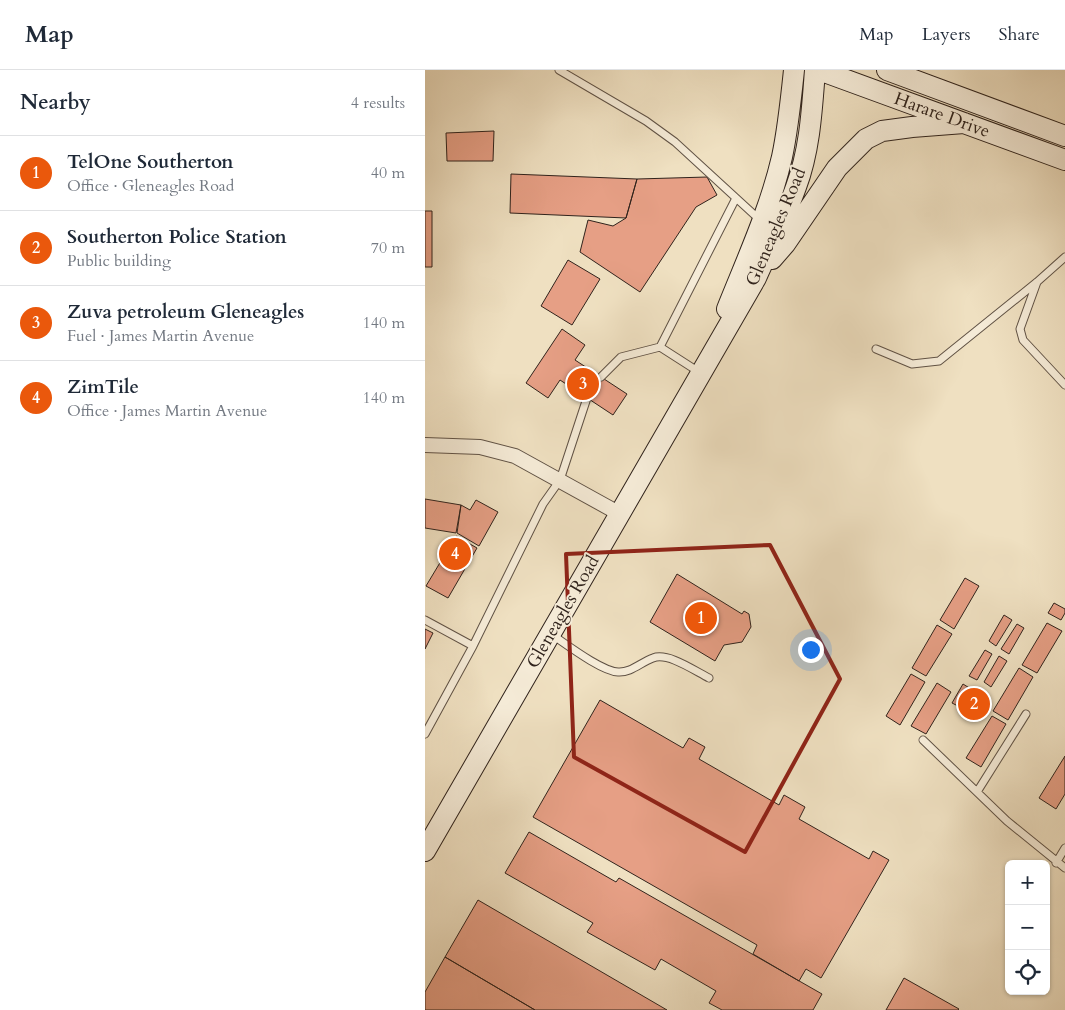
<!DOCTYPE html>
<html lang="en">
<head>
<meta charset="utf-8">
<style>
  body { margin:0; font-family:Cardo,serif; background:#f2f2f3; color:#1f2937 }
  .controls { position:absolute; right:15px; bottom:15px; display:grid; overflow:hidden; border-radius:8px; box-shadow:0 1px 4px #0004 }
  .controls button { width:45px; height:45px; display:grid; place-items:center; padding:0; border:0; border-bottom:1px solid #e0e1e3; background:#fff; color:#1f2937; font:25px sans-serif }
  .you { position:absolute; left:385px; top:579px; width:18px; height:18px; margin:-12px; border:4px solid #fff; border-radius:50%; background:#1a73e8; box-shadow:0 0 0 8px #1a73e833 }
  .badge { display:grid; place-items:center; width:32px; height:32px; border-radius:50%; background:#ea580c; color:#fff; font-size:16px; font-weight:700 }
  .pin { position:absolute; translate:-50% -50%; border:2px solid #fff; box-shadow:0 1px 5px #0006 }
  .list { margin:0; padding:0; list-style:none }
  h2 { display:flex; justify-content:space-between; align-items:center; height:65px; margin:0; padding:0 20px; font-size:21px }
  h2 small { font-size:16px; font-weight:400; color:#747a83 }
  .list li { display:grid; grid-template-columns:32px 1fr auto; gap:15px; align-items:center; box-sizing:border-box; height:75px; padding:0 20px; border-top:1px solid #e0e1e3 }
  .list b { display:block; font-size:19px; white-space:nowrap }
  .list p { margin:0; font-size:16px; white-space:nowrap; color:#747a83 }
  .list em { font-size:16px; font-style:normal; color:#747a83 }
  .icon { flex:none; width:28px; height:28px; fill:none; stroke:currentColor; stroke-width:2; stroke-linecap:round; stroke-linejoin:round }
  .map { position:relative; flex:none; width:640px; height:940px; overflow:hidden }
  header { display:flex; align-items:center; gap:30px; box-sizing:border-box; height:70px; padding:0 25px; background:#fff; border-bottom:1px solid #e0e1e3 }
  header strong { font-size:24px }
  nav { display:flex; gap:28px; margin-inline-start:auto; font-size:18px }
  main { display:flex }
  aside { flex:1; background:#fff }
  .map>svg:first-child { display:block }
  .building { fill:#e69f85; stroke:#30231c }
  .lines { fill:none; stroke-linecap:round; stroke-linejoin:round }
  .lane-casing { stroke:#605245; stroke-width:9 }
  .street-casing { stroke:#605245; stroke-width:16 }
  .secondary-casing { stroke:#30231c; stroke-width:22 }
  .lane { stroke:#f5ebd7; stroke-width:7 }
  .street { stroke:#f5ebd7; stroke-width:14 }
  .secondary { stroke:#f5ebd7; stroke-width:20 }
  .marked { fill:none; stroke:#8f2418; stroke-width:4; stroke-linejoin:round }
  .labels { text-anchor:middle; dominant-baseline:central; stroke-width:4; stroke-linejoin:round; paint-order:stroke }
  .street-label { font-size:18px; fill:#30231c; stroke:#f5ebd7 }
</style>
</head>
<body>
<header>
<strong>Map</strong>
<nav><a>Map</a><a>Layers</a><a>Share</a></nav>
</header>
<main>
<aside>
<h2>Nearby<small>4 results</small></h2>
<ul class="list">
<li><span class="badge">1</span><div><b>TelOne Southerton</b><p>Office · Gleneagles Road</p></div><em>40 m</em></li>
<li><span class="badge">2</span><div><b>Southerton Police Station</b><p>Public building</p></div><em>70 m</em></li>
<li><span class="badge">3</span><div><b>Zuva petroleum Gleneagles</b><p>Fuel · James Martin Avenue</p></div><em>140 m</em></li>
<li><span class="badge">4</span><div><b>ZimTile</b><p>Office · James Martin Avenue</p></div><em>140 m</em></li>
</ul>
</aside>
<div class="map">
<svg width="640" height="940" viewBox="0 0 640 940">
  <rect width="100%" height="100%" fill="#efe0c1"/>
  <filter id="stains"><feTurbulence type="fractalNoise" baseFrequency=".004" numOctaves="4"/><feColorMatrix values="0 0 0 0 .2 0 0 0 0 .09 0 0 0 0 .02 0 0 0 .5 -.17"/></filter>
  <radialGradient id="worn" r=".72"><stop offset=".6" stop-color="#630" stop-opacity="0"/><stop offset="1" stop-color="#630" stop-opacity=".3"/></radialGradient>
  <path class="building" d="M 69,61 L 68,91 L 22,91 L 21,63 Z
    M 86,104 L 212,109 L 201,148 L 85,143 Z
    M 282,107 L 292,125 L 271,137 L 215,222 L 155,182 L 163,150 L 188,156 L 201,148 L 212,109 Z
    M 0,141 L 7,141 L 7,197 L 0,197 Z
    M 143,190 L 175,209 L 147,255 L 116,236 Z
    M 137,259 L 160,275 L 150,290 L 202,324 L 188,345 L 135,310 L 123,328 L 101,313 Z
    M 0,429 L 36,435 L 31,463 L 0,458 Z
    M 51,430 L 73,442 L 54,476 L 32,463 L 36,435 L 45,440 Z
    M 31,466 L 52,478 L 23,528 L 1,516 Z
    M 252,504 L 317,544 L 319,541 L 324,544 L 326,557 L 317,572 L 299,575 L 290,591 L 225,552 Z
    M 540,508 L 554,516 L 529,559 L 515,550 Z
    M 629,533 L 640,539 L 640,543 L 636,550 L 623,543 Z
    M 579,545 L 587,550 L 571,576 L 564,571 Z
    M 622,553 L 637,561 L 612,603 L 597,595 Z
    M 592,554 L 599,558 L 584,584 L 576,579 Z
    M 512,555 L 527,564 L 501,606 L 487,598 Z
    M 0,559 L 8,563 L 0,579 Z
    M 560,580 L 567,584 L 552,610 L 544,606 Z
    M 574,586 L 582,591 L 566,617 L 559,612 Z
    M 594,598 L 608,607 L 583,650 L 568,641 Z
    M 486,604 L 500,612 L 475,655 L 461,646 Z
    M 512,613 L 526,622 L 501,664 L 486,656 Z
    M 538,614 L 546,619 L 535,637 L 527,633 Z
    M 552,623 L 560,627 L 549,645 L 541,641 Z
    M 175,630 L 258,678 L 264,668 L 280,677 L 274,689 L 354,735 L 359,725 L 380,737 L 374,749 L 444,789 L 448,781 L 464,790 L 396,908 L 381,899 L 374,911 L 328,884 L 332,875 L 108,747 Z
    M 567,646 L 581,654 L 556,697 L 541,688 Z
    M 640,686 L 640,724 L 631,739 L 614,728 Z
    M 104,762 L 191,812 L 194,808 L 397,924 L 388,940 L 297,940 L 284,933 L 291,921 L 236,889 L 230,900 L 162,862 L 168,853 L 80,803 Z
    M 53,830 L 242,940 L 110,940 L 20,887 Z
    M 20,887 L 110,940 L 0,940 L 0,922 Z
    M 479,908 L 534,939 L 533,940 L 461,940 Z"/>
  <g class="lines">
    <defs>
      <path id="lane" d="M 134,0 L 221,51 L 250,72 L 335,150
        M 612,212 L 595,259 L 598,270 L 640,315
        M 235,277 L 311,128
        M 451,279 L 487,294 L 514,291 L 612,212 L 640,187
        M 176,307 L 196,287 L 235,277 L 274,302
        M 0,550 L 48,576
        M 126,564 C 141,574 176,601 193,602 C 206,603 216,592 228,588 C 243,582 270,601 284,608
        M 0,664 L 48,576 L 118,434 L 135,410 L 162,328
        M 498,670 L 582,751 L 640,798
        M 552,722 L 601,644
        M 631,793 L 640,778"/>
      <path id="street" d="M 0,375 L 55,377 L 90,386 L 195,444"/>
      <path id="secondary" d="M 394,0 L 640,90
        M 462,0 L 640,66
        M 347,189 L 360,174 L 412,98 L 441,69 L 457,61 L 487,57 L 539,53
        M 302,239 C 322,189 345,139 357,87 C 363,59 366,29 369,0
        M 0,781 L 331,208 C 344,178 360,148 371,117 C 385,80 387,39 390,0"/>
    </defs>
    <use href="#lane" class="lane-casing"/>
    <use href="#street" class="street-casing"/>
    <use href="#secondary" class="secondary-casing"/>
    <use href="#lane" class="lane"/>
    <use href="#street" class="street"/>
    <use href="#secondary" class="secondary"/>
  </g>
  <path class="marked" d="M 345,475 L 415,609 L 320,782 L 149,687 L 141,484 Z"/>
  <g class="labels">
    <g class="street-label">
      <text transform="translate(517 45) rotate(20)">Harare Drive</text>
      <text transform="translate(351 157) rotate(-67)">Gleneagles Road</text>
      <text transform="translate(138 542) rotate(-60)">Gleneagles Road</text>
    </g>
  </g>
  <rect width="100%" height="100%" filter="url(#stains)"/>
  <rect width="100%" height="100%" fill="url(#worn)"/>
</svg>
<div class="controls">
<button>+</button>
<button>−</button>
<button><svg class="icon" aria-label="locate" viewBox="0 0 24 24"><circle cx="12" cy="12" r="6"/><path d="M12 2v4M12 18v4M2 12h4M18 12h4"/></svg></button>
</div>
<div class="you"></div>
<div class="pin badge" style="left:276px;top:548px">1</div>
<div class="pin badge" style="left:549px;top:634px">2</div>
<div class="pin badge" style="left:158px;top:314px">3</div>
<div class="pin badge" style="left:30px;top:484px">4</div>
</div>
</main>
</body>
</html>
